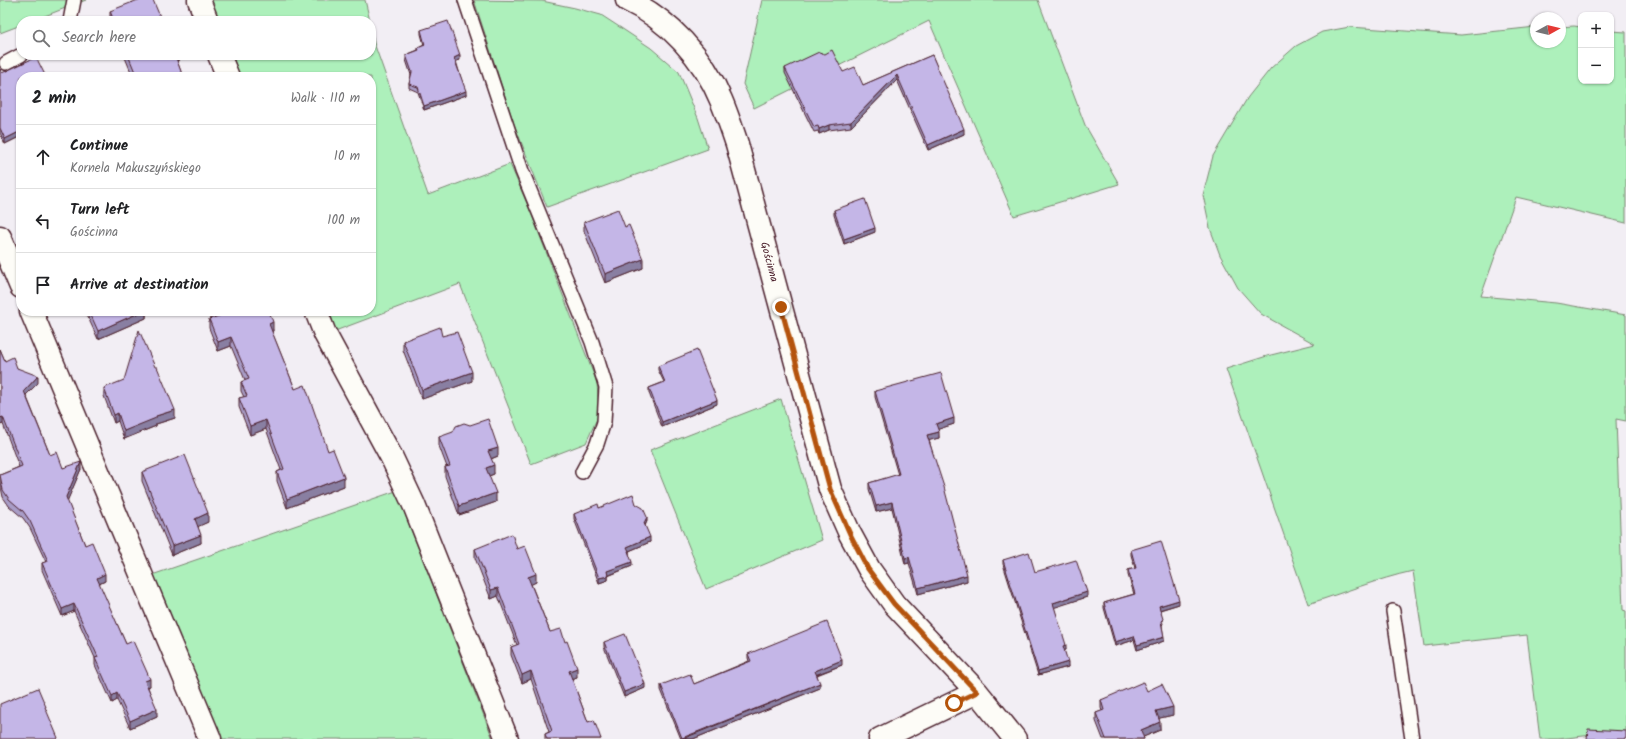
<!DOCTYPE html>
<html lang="en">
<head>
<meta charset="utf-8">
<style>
  body { margin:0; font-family:Kalam,sans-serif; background:#f6f6f6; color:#202124 }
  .controls { position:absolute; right:12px; top:12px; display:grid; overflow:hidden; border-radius:8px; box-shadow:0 1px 3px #0004 }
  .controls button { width:36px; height:36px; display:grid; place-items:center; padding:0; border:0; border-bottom:1px solid #e0e0e0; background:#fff; color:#202124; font:20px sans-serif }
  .compass { position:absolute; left:1530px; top:12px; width:36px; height:36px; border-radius:50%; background:#fff; box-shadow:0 1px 3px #0004; rotate:82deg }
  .stop { position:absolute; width:12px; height:12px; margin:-9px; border:3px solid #b45309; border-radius:50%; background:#fff }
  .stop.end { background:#b45309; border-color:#fff; box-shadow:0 1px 4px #0008 }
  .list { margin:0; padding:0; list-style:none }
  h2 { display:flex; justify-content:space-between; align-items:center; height:52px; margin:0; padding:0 16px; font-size:17px }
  h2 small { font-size:13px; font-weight:400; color:#757577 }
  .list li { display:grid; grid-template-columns:26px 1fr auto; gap:12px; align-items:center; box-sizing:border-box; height:64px; padding:0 16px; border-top:1px solid #e0e0e0 }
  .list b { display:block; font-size:15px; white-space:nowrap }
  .list p { margin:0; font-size:13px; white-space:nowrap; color:#757577 }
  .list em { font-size:13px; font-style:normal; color:#757577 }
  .icon { flex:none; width:22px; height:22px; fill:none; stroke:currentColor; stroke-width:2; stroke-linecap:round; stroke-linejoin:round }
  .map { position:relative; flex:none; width:1626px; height:739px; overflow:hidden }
  .search { position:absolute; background:#fff; box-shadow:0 1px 3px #0004; left:16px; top:16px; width:360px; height:44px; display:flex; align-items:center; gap:10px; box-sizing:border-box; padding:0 14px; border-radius:16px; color:#757577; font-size:15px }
  .panel { position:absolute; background:#fff; box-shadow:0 1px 3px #0004; left:16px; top:72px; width:360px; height:244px; border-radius:16px }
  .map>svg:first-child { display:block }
  .green { fill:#adf0bb; stroke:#7c8873 }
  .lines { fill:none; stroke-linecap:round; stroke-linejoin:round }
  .service-casing { stroke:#4a1f2b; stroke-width:16 }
  .minor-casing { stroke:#4a1f2b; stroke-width:25 }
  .service { stroke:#fdfcf7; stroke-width:13 }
  .minor { stroke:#fdfcf7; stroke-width:22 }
  .wall { fill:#a99dc7; stroke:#4a1f2b }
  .shaded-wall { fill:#897fa2; stroke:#4a1f2b }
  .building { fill:#c4b6e7; stroke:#4a1f2b }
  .route { stroke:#b45309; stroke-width:5 }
  .labels { text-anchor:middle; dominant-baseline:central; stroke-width:4; stroke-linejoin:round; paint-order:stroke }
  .street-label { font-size:11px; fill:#4a1f2b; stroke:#fdfcf7 }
</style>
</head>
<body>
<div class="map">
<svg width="1626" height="739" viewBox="0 0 1626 739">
  <rect width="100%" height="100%" fill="#f2eef4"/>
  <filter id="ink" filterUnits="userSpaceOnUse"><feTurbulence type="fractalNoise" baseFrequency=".025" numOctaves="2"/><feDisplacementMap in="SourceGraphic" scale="8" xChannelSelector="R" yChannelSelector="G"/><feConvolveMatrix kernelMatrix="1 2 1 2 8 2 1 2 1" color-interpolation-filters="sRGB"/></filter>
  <g filter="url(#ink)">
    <path class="green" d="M 0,0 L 86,0 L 32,21 L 21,21 L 21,25 L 0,33 Z
      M 211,0 L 365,0 L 370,21 L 219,21 Z
      M 474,0 L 542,1 L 575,8 L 601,15 L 621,28 L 651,48 L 679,72 L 698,118 L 708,149 L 547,207 L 514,124 Z
      M 762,0 L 1038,0 L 1085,125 L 1119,184 L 1014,216 L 929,21 L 754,108 L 743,84 Z
      M 1574,26 L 1581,27 L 1581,81 L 1611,81 L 1611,31 L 1626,32 L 1626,223 L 1516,197 L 1481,296 L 1556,303 L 1626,315 L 1626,421 L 1616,419 L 1623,610 L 1626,611 L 1626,731 L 1558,739 L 1540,739 L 1527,635 L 1424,646 L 1413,571 C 1377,579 1343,593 1308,604 L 1226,369 L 1267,356 L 1315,344 L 1261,314 L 1238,288 L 1220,255 L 1210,228 L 1203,195 L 1213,156 L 1248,97 L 1271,68 L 1296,46 L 1322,32 L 1350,27 L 1461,35 L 1536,27 L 1536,42 L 1560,42 L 1560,27 Z
      M 371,27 L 374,43 L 428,195 L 510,164 L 531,213 L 597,383 L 599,414 L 586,443 L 531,464 L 460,284 L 335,331 L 327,311 L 371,311 L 371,77 L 240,77 L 232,55 L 371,55 Z
      M 781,399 L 822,540 L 706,589 L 650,450 Z
      M 396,491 L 493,739 L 221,739 L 152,575 Z"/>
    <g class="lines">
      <defs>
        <path id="service" d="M 465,0 L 522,171 L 592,342 L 606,387 L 604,422 L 597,444 L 582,472
          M 70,21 L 74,0
          M 6,63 L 21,55
          M 1393,611 L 1412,739"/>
        <path id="minor" d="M 199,0 L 207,21
          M 627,0 C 668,19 704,58 721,100 C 727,114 732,129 737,144 L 830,489 L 850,534 L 869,569 L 894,604 L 977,692 L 1015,739
          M 219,55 L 228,77
          M 0,237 L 21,287
          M 31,311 L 210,739
          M 316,311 L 325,334 L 392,458 L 414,505 L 507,739
          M 880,739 L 977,692"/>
      </defs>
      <use href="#service" class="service-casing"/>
      <use href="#minor" class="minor-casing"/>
      <use href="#service" class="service"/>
      <use href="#minor" class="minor"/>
    </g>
    <path class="wall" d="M 110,11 L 161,19 L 166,21 L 110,21 Z
      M 421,30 L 460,60 L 456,61 L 466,95 L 424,110 L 418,92 L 409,88 L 409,84 L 411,75 L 406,60 L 406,55 L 418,50 L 418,48 L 424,45 L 421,34 Z
      M 124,55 L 178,55 L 178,61 L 177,61 L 183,77 L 133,77 Z
      M 932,55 L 964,134 L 928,150 L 897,80 L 851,127 L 829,130 L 819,134 L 818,131 L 814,132 L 785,73 L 785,68 L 843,72 L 863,85 Z
      M 0,69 L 2,73 L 21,77 L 21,136 L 5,144 L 0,133 Z
      M 834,210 L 875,232 L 844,244 L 834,215 Z
      M 584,222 L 625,227 L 643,268 L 605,283 L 584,231 Z
      M 85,311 L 146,311 L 146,318 L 98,339 Z
      M 217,311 L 269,311 L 273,331 L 272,332 L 295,389 L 328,451 L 344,486 L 287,508 L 277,481 L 277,472 L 281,470 L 266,429 L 250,435 L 239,407 L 239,398 L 244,397 L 241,391 L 241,382 L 245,380 L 231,346 L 218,351 L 209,328 L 209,319 L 219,316 Z
      M 442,336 L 472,381 L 422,399 L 403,350 L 403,341 Z
      M 0,349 L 5,361 L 17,368 L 38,383 L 26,395 L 50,455 L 63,468 L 81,469 L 67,501 L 85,545 L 105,581 L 99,584 L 126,644 L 150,686 L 148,687 L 157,716 L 130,728 L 117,700 L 112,703 L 95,665 L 95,658 L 74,611 L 62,616 L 42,570 L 42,563 L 46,562 L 30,528 L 23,518 L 9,506 L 3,497 L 0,483 L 0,475 L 19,467 L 3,424 L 0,425 Z
      M 658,366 L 717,404 L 662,427 L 649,393 L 649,388 L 664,382 L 658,370 Z
      M 104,388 L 175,418 L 156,424 L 156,426 L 124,439 L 118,421 L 114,423 L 104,396 Z
      M 875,391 L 954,424 L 938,429 L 939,438 L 929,440 L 967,581 L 918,594 L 909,563 L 905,564 L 892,508 L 876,512 L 869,489 L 869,483 L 898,475 L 875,397 Z
      M 439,437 L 498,456 L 491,459 L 494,474 L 489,476 L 496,502 L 459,515 L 445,476 L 445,467 L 447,467 L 439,446 Z
      M 142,472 L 208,522 L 198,526 L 201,543 L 172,555 L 142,481 Z
      M 636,504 L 647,521 L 645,526 L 650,542 L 629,551 L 629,555 L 632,566 L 608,576 L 608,580 L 599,583 L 574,519 L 574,514 L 599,508 Z
      M 475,549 L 517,549 L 536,582 L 531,584 L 550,632 L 577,677 L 572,679 L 588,722 L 601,739 L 545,739 L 545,734 L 549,732 L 531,679 L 522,683 L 511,655 L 511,647 L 517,645 L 498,596 L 491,599 L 475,558 Z
      M 1131,550 L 1179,604 L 1160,610 L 1163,624 L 1162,625 L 1164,641 L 1137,650 L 1134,640 L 1115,646 L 1104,608 L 1104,603 L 1134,594 L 1128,575 L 1128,570 L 1135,568 L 1131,555 Z
      M 1003,560 L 1035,572 L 1087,597 L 1054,607 L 1066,650 L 1064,650 L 1068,667 L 1038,675 L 1003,564 Z
      M 604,642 L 645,688 L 624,697 L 604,647 Z
      M 748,654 L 842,665 L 817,675 L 820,688 L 693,739 L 681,739 L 661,690 L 661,685 L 694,684 L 749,661 L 748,658 Z
      M 1147,691 L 1173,715 L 1159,718 L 1160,730 L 1143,737 L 1144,739 L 1103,739 L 1096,721 L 1096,713 L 1102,711 L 1101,708 L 1101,700 Z"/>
    <path class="shaded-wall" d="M 174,55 L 178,55 L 178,61 L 174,62 Z
      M 460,55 L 460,60 L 454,62 L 454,58 Z
      M 897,75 L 897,80 L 851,127 L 851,122 Z
      M 466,91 L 466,95 L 424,110 L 424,106 Z
      M 829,125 L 829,130 L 819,134 L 819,129 Z
      M 964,129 L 964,134 L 928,150 L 928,145 Z
      M 21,131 L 21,136 L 5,144 L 5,139 Z
      M 875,228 L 875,232 L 844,244 L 844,239 Z
      M 643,259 L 643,268 L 605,283 L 605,274 Z
      M 143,311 L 146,311 L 146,318 L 98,339 L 98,331 Z
      M 273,322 L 273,331 L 269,333 L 269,324 Z
      M 231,337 L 231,346 L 218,351 L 218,342 Z
      M 472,372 L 472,381 L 422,399 L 422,390 Z
      M 38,376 L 38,383 L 24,397 L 24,391 Z
      M 717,400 L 717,404 L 662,427 L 662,422 Z
      M 175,410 L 175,418 L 156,424 L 156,426 L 124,439 L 124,431 L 156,416 Z
      M 118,413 L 118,421 L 114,423 L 114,415 Z
      M 3,417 L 3,424 L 0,425 L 0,418 Z
      M 954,418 L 954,424 L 936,430 L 936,424 Z
      M 266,420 L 266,429 L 250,435 L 250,426 Z
      M 939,432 L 939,438 L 927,441 L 927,435 Z
      M 498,448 L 498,456 L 488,460 L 488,451 Z
      M 81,462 L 81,469 L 66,504 L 66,497 Z
      M 494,465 L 494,474 L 486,477 L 486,468 Z
      M 344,477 L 344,486 L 287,508 L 287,499 Z
      M 496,493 L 496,502 L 459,515 L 459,506 Z
      M 892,502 L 892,508 L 876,512 L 876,506 Z
      M 208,513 L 208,522 L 195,528 L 195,519 Z
      M 647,517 L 647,521 L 644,528 L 644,523 Z
      M 201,535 L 201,543 L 172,555 L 172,546 Z
      M 650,537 L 650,542 L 629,551 L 629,555 L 628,556 L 627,547 Z
      M 909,557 L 909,563 L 905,564 L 905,558 Z
      M 632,562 L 632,566 L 607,576 L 607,571 Z
      M 105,574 L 105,581 L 97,585 L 97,578 Z
      M 536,574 L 536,582 L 528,586 L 528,577 Z
      M 967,575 L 967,581 L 918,594 L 918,588 Z
      M 608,576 L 608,580 L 599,583 L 599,578 Z
      M 498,588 L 498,596 L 491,599 L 491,590 Z
      M 1087,592 L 1087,597 L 1053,608 L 1053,603 Z
      M 1179,600 L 1179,604 L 1159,610 L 1159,606 Z
      M 74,604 L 74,611 L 62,616 L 62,609 Z
      M 1134,636 L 1134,640 L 1115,646 L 1115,642 Z
      M 1164,637 L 1164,641 L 1137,650 L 1137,645 Z
      M 1066,645 L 1066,650 L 1063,651 L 1063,646 Z
      M 842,660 L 842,665 L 815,675 L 815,671 Z
      M 1068,662 L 1068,667 L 1038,675 L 1038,671 Z
      M 577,668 L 577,677 L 569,680 L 569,671 Z
      M 531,671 L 531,679 L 522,683 L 522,675 Z
      M 150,679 L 150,686 L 145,688 L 145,681 Z
      M 820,683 L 820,688 L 693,739 L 682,739 Z
      M 645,684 L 645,688 L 624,697 L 624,692 Z
      M 117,693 L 117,700 L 112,703 L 112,696 Z
      M 1173,707 L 1173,715 L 1156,719 L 1156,711 Z
      M 157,709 L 157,716 L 130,728 L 130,721 Z
      M 1160,722 L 1160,730 L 1141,738 L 1141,730 Z"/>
    <path class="building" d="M 138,0 L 153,0 L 161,19 L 165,18 L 166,21 L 114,21 L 110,11 Z
      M 448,21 L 460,55 L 454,58 L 466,91 L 424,106 L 418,87 L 409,84 L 412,72 L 406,55 L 419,50 L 418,48 L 425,45 L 421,30 Z
      M 832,50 L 843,72 L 855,67 L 863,85 L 932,55 L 964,129 L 928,145 L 897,75 L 851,122 L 829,125 L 819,129 L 818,126 L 814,127 L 785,68 L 819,52 L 825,54 Z
      M 128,55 L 175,55 L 183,77 L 137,77 Z
      M 36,57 L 46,77 L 21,77 L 21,131 L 5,139 L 0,128 L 0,69 L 2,73 Z
      M 865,199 L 875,228 L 844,239 L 834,210 Z
      M 618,209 L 625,227 L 629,225 L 643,259 L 605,274 L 584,222 Z
      M 89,311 L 143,311 L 98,331 Z
      M 221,311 L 269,311 L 273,322 L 269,324 L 295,389 L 305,385 L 328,451 L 333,449 L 344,477 L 287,499 L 277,472 L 284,469 L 266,420 L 250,426 L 239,398 L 247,396 L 241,382 L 249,379 L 231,337 L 218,342 L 209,319 L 222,315 Z
      M 440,327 L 442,336 L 457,332 L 472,372 L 422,390 L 403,341 Z
      M 139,330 L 155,367 L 157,367 L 175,410 L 156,416 L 156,418 L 124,431 L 118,413 L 114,415 L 104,388 L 124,380 Z
      M 0,349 L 5,361 L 13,357 L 17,368 L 38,376 L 24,391 L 50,455 L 57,452 L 63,468 L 81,462 L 66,497 L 85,545 L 92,542 L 105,574 L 97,578 L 126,644 L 133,641 L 150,679 L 145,681 L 157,709 L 130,721 L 117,693 L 112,696 L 95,658 L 98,657 L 74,604 L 62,609 L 42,563 L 48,561 L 30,521 L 23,511 L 9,499 L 3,490 L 0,475 L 22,466 L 3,417 L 0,418 Z
      M 697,350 L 717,400 L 662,422 L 649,388 L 665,382 L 658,366 Z
      M 941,373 L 954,418 L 936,424 L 939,432 L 927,435 L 944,487 L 967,575 L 918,588 L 909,557 L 905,558 L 892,502 L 876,506 L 869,483 L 899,474 L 875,391 Z
      M 488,419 L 498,448 L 488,451 L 494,465 L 486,468 L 496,493 L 459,506 L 445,467 L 450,466 L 439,437 L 453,432 L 456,426 L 464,423 L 470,425 Z
      M 185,455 L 208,513 L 195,519 L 201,535 L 172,546 L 142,472 Z
      M 633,494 L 636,504 L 643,508 L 647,517 L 644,523 L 650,537 L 627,547 L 629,551 L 628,551 L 632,562 L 607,571 L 608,576 L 599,578 L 574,514 L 598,504 L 599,508 Z
      M 512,534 L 517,549 L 525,546 L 536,574 L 528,577 L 550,632 L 561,629 L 565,642 L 567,641 L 577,668 L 569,671 L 588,722 L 594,720 L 601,739 L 547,739 L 545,734 L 552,731 L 531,671 L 522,675 L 511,647 L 519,644 L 498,588 L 491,590 L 475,549 Z
      M 1161,541 L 1179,600 L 1159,606 L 1163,619 L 1161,621 L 1164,637 L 1137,645 L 1134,636 L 1115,642 L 1104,603 L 1135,594 L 1128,570 L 1136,568 L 1131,550 Z
      M 1029,552 L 1035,572 L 1076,560 L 1087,592 L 1053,603 L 1066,645 L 1063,646 L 1068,662 L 1038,671 L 1003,560 Z
      M 827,622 L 842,660 L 815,671 L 820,683 L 682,738 L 661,685 L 690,674 L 694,684 L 751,661 L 748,654 Z
      M 625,634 L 645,684 L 624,692 L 604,642 Z
      M 1143,682 L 1147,691 L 1162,684 L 1173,707 L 1156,711 L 1160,722 L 1141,730 L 1144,739 L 1106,739 L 1096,713 L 1104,710 L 1101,700 Z
      M 38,688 L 46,707 L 45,707 L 58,738 L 57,739 L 0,739 L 0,704 Z
      M 1588,729 L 1626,731 L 1626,739 L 1587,739 Z"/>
  </g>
  <g class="lines" filter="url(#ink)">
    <path class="route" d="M 781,307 L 830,489 L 850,534 L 868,569 L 894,604 L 977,692 L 954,703"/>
  </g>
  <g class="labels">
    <g class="street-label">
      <text transform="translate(769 262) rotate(75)">Gościnna</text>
    </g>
  </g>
</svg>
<div class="controls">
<button>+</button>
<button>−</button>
</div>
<svg class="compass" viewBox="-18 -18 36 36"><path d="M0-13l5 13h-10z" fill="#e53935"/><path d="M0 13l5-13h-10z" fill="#757577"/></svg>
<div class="stop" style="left:954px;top:703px"></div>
<div class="stop end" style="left:781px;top:307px"></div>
<div class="search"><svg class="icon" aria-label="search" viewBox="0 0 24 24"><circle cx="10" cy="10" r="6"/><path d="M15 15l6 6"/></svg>Search here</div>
<section class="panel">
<h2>2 min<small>Walk · 110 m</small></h2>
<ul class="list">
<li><svg class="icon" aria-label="ahead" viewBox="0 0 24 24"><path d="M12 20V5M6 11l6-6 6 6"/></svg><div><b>Continue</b><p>Kornela Makuszyńskiego</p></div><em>10 m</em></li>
<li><svg class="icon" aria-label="left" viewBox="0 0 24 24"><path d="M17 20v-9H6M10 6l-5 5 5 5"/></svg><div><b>Turn left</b><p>Gościnna</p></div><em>100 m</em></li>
<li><svg class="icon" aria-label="arrive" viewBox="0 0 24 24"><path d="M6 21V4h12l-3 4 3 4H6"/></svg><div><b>Arrive at destination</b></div></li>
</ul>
</section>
</div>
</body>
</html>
